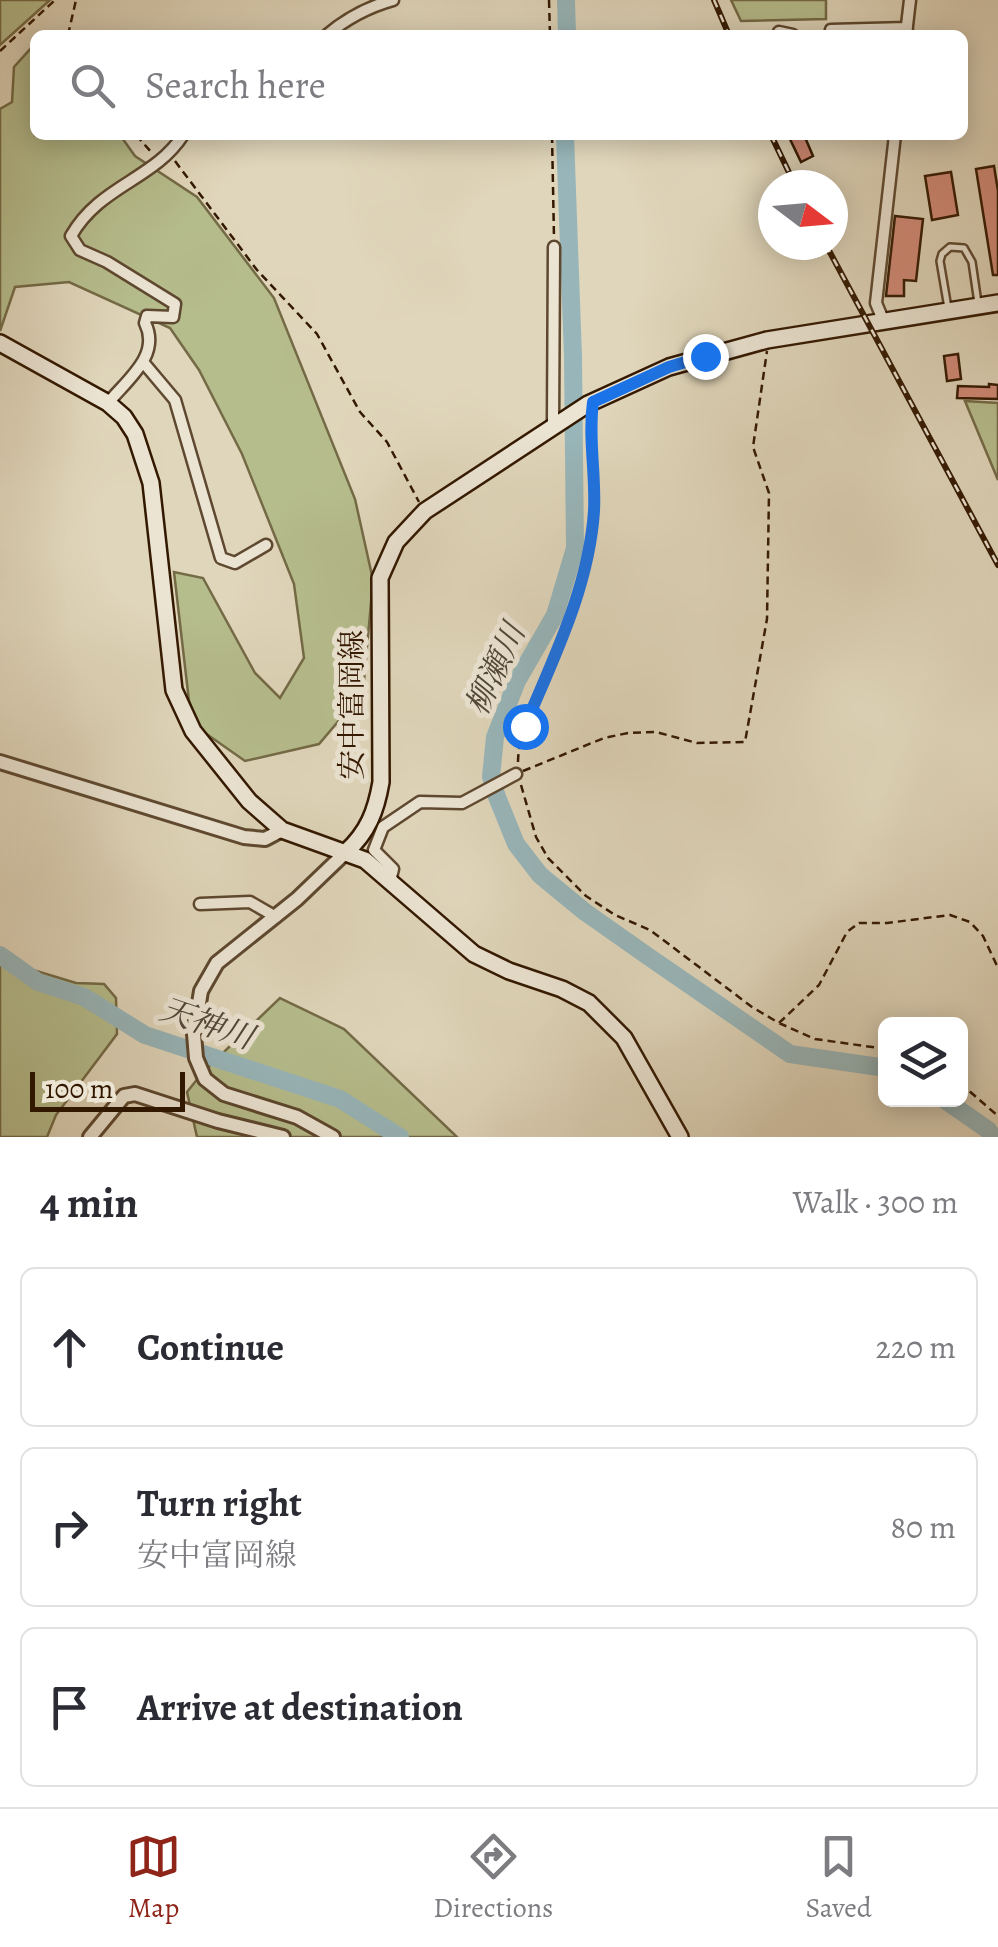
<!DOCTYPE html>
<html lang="en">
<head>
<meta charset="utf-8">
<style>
  body { margin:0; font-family:Alegreya,"Noto Serif JP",serif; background:#f7f7f7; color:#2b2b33 }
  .controls { position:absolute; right:30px; bottom:30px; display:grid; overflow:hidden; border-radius:15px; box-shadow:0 5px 25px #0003 }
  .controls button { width:90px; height:90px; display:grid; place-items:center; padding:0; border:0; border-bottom:2px solid #e1e1e2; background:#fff; color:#2b2b33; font:50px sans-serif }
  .compass { position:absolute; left:758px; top:170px; width:90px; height:90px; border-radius:50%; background:#fff; box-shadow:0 5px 25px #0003; rotate:106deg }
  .scale { position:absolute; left:30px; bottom:25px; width:155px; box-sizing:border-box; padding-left:10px; border:5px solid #331800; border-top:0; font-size:28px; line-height:35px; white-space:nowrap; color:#331800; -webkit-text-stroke:8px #ebe4d3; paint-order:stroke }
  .stop { position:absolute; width:30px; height:30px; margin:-22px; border:8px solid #1a73e8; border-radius:50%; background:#fff }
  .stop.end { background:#1a73e8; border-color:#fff; box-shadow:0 2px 10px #0008 }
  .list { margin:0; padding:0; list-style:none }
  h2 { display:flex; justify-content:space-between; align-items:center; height:130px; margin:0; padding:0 40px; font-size:42px }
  h2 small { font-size:32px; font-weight:400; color:#7c7c81 }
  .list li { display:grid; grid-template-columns:65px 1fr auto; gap:30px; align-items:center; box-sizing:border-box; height:160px; margin:0 20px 20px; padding:0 20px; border:2px solid #e1e1e2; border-radius:15px }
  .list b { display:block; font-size:38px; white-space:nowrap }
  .list p { margin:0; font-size:32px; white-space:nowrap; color:#7c7c81 }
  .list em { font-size:32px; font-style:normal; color:#7c7c81 }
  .icon { flex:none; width:55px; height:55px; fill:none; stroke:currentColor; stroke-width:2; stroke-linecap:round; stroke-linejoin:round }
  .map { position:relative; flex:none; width:998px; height:1137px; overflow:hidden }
  .search { position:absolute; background:#fff; box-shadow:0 5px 25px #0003; left:30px; right:30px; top:30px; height:110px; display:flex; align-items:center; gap:25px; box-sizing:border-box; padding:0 35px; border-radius:15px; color:#7c7c81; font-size:38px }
  .sheet { height:670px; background:#fff }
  nav { display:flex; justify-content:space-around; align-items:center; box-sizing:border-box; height:140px; border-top:2px solid #e1e1e2; background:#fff; font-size:28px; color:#7c7c81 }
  nav a { display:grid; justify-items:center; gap:5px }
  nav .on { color:#8f2418 }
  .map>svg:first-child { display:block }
  .green { fill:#b6bd8d; stroke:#746a46; stroke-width:2.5 }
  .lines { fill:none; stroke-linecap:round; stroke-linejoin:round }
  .river { stroke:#98b6ba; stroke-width:18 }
  .building { fill:#d28a78; stroke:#331800; stroke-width:2.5 }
  .service-casing { stroke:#5e482f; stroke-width:10 }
  .minor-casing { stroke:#5e482f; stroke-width:15 }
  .tertiary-casing { stroke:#5e482f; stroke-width:18 }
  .secondary-casing { stroke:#331800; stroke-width:20 }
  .path { stroke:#331800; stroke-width:2.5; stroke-dasharray:8 5; stroke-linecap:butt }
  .service { stroke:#ebe4d3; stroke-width:5 }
  .minor { stroke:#ebe4d3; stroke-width:10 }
  .tertiary { stroke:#ebe4d3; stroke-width:12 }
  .secondary { stroke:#ebe4d3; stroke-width:15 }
  .rail-casing { stroke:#331800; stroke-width:6 }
  .rail { stroke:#ebe4d3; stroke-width:2.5; stroke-dasharray:8; stroke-linecap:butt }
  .route { stroke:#1a73e8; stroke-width:12 }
  .labels { text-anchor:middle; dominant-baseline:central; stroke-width:10; stroke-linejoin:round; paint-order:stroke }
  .street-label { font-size:30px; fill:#331800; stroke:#ebe4d3 }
  .water-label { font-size:32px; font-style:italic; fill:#514738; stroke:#ebe4d3 }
</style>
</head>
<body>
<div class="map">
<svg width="998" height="1137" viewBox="0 0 998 1137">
  <rect width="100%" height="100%" fill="#e0d6bb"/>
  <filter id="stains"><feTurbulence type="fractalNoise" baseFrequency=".002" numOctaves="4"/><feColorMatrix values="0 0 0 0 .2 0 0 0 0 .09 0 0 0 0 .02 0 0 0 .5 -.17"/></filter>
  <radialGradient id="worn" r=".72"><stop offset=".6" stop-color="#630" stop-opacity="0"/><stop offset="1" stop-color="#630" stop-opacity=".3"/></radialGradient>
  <path class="green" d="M 0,0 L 50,0 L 0,45 Z
    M 731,0 L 826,0 L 826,19 L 741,21 Z
    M 33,46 L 35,135 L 120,135 L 135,156 L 197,197 L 274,298 L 355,499 L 373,580 L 363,692 L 319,744 L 245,761 L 198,728 L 189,701 L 174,572 L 203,578 L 255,673 L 280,698 L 304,658 L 294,584 L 242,454 L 199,370 L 170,328 L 69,282 L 15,287 L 0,331 L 0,109 L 12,102 L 14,67 Z
    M 965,401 L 998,403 L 998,480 Z
    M 0,960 L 76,983 L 104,984 L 116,998 L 117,1034 L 56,1115 L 47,1137 L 0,1137 Z
    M 280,998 L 344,1029 L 457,1137 L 197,1137 L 187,1092 L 203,1072 Z"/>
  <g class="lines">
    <path class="river" d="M 566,0 L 567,35
      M 565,135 L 573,357 L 575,548 L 555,615 L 517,681 L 495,737 L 491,777 L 497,797 L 516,844 L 540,875 L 585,912 L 649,957 L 790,1054 L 886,1068
      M 0,955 L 38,982 L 84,997 L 145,1035 L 340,1099 L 400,1137
      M 945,1100 L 988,1130 L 993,1137"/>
  </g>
  <path class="building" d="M 788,135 L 804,135 L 813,156 L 801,162 Z
    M 994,166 L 998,191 L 998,275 L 993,275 L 976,169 Z
    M 951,172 L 958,215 L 932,220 L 925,176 Z
    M 895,216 L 923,219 L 916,281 L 904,280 L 904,296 L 886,296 Z
    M 958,354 L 961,379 L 947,381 L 944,356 Z
    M 989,384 L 998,385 L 998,399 L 957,398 L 958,386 L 989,387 Z"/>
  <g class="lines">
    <defs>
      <path id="service" d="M 948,308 L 940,261 L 942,254 L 950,247 L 964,248 L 972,262 L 978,303"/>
      <path id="minor" d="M 779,32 L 793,35
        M 906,34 L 910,0
        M 327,35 C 347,18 368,7 393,0
        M 830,35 L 831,30 L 907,28
        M 883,320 L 876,303 L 895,135
        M 143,362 L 175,400 L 221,558 L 235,563 L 266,545
        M 108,403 C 128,379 161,355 145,323 L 147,316 L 173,317 L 175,304 L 107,262 L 80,250 L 71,236 C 100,185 154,180 183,135
        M 553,426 L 554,247
        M 390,881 L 393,869 L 374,850 L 383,827 L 420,802 L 462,803 L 516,774
        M 200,904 L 250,902 L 276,917"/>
      <path id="tertiary" d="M 0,762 L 244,837 L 265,839 L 282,830
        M 90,1137 L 124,1096 L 135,1094 L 218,1121 L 283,1137
        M 333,1137 L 297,1117 L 224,1094 L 205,1079 L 196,1058 L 194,1034 L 201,991 L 217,963 L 297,899 L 346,852"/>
      <path id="secondary" d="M 0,343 L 108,403 L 124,417 L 135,434 L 151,483 L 174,690 L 193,731 L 249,801 L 282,830 L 365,860 L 474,954 L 509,971 L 562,989 L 589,1003 L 624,1038 L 680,1137
        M 346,852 C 368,832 376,811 381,782 L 380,578 L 396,542 L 425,511 L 588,404 L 669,367 L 767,340 L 998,303"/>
    </defs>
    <use href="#service" class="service-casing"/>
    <use href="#minor" class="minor-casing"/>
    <use href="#tertiary" class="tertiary-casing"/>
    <use href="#secondary" class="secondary-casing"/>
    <path class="path" d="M 549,0 L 550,35
      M 68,35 L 76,0
      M 0,51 L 55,0
      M 136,135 L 152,153
      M 552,135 L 554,238
      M 175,161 L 257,270 L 317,334 L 360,412 L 387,442 L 419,502
      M 518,762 C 518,719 565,634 580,587 C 598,528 588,478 591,418
      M 523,771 L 604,738 L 628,733 L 656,732 L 697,743 L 745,742 L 767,619 L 769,493 L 753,447 L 767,351
      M 521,785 L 536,837 L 548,858 L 586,896 L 615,915 L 650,930 L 752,1007 L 779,1023 L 815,1039 L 886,1049
      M 779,1023 L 819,985 L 847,932 L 859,923 L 887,923 L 950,915 L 970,922 L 983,936 L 998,968
      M 960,1083 L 998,1116"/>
    <use href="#service" class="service"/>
    <use href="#minor" class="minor"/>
    <use href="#tertiary" class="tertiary"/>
    <use href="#secondary" class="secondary"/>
    <defs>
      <path id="rail" d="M 714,0 L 729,35
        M 771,135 L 795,185
        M 826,245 L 998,565"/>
    </defs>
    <use href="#rail" class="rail-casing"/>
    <use href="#rail" class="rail"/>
  </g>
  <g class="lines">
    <path class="route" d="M 525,726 C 554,657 589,587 594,511 C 596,475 588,438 593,402 L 669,367 L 705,356"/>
  </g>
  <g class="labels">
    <g class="street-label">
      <text transform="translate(352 705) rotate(-90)">安中富岡線</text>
    </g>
    <g class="water-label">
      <text transform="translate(495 669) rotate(-65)">柳瀬川</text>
      <text transform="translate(207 1023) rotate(19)">天神川</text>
    </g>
  </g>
  <rect width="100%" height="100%" filter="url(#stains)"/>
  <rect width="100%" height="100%" fill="url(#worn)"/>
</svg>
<div class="controls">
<button><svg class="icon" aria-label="layers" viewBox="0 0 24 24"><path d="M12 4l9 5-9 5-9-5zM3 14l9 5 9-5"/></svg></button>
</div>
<svg class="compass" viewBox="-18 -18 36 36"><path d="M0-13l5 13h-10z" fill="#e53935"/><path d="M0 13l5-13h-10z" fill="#7c7c81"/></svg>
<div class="scale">100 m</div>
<div class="stop" style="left:525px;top:726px"></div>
<div class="stop end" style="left:705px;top:356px"></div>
<div class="search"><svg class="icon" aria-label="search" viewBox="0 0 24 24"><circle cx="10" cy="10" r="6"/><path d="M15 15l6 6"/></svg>Search here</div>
</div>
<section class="sheet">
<h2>4 min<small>Walk · 300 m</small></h2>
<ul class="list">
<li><svg class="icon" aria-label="ahead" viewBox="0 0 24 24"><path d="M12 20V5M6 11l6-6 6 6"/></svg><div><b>Continue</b></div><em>220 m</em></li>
<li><svg class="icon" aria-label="right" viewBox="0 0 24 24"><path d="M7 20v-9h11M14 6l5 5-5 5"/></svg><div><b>Turn right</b><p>安中富岡線</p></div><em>80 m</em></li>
<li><svg class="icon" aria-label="arrive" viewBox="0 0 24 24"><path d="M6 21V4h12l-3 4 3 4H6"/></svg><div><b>Arrive at destination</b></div></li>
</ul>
</section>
<nav>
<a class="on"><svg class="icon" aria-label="map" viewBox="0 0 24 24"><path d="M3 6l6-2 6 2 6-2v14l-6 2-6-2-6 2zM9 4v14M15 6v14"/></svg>Map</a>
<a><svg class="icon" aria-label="directions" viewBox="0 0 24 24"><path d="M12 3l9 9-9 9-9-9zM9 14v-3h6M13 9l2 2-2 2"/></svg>Directions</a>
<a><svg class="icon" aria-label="saved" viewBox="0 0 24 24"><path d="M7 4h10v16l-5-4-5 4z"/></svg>Saved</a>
</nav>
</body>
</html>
